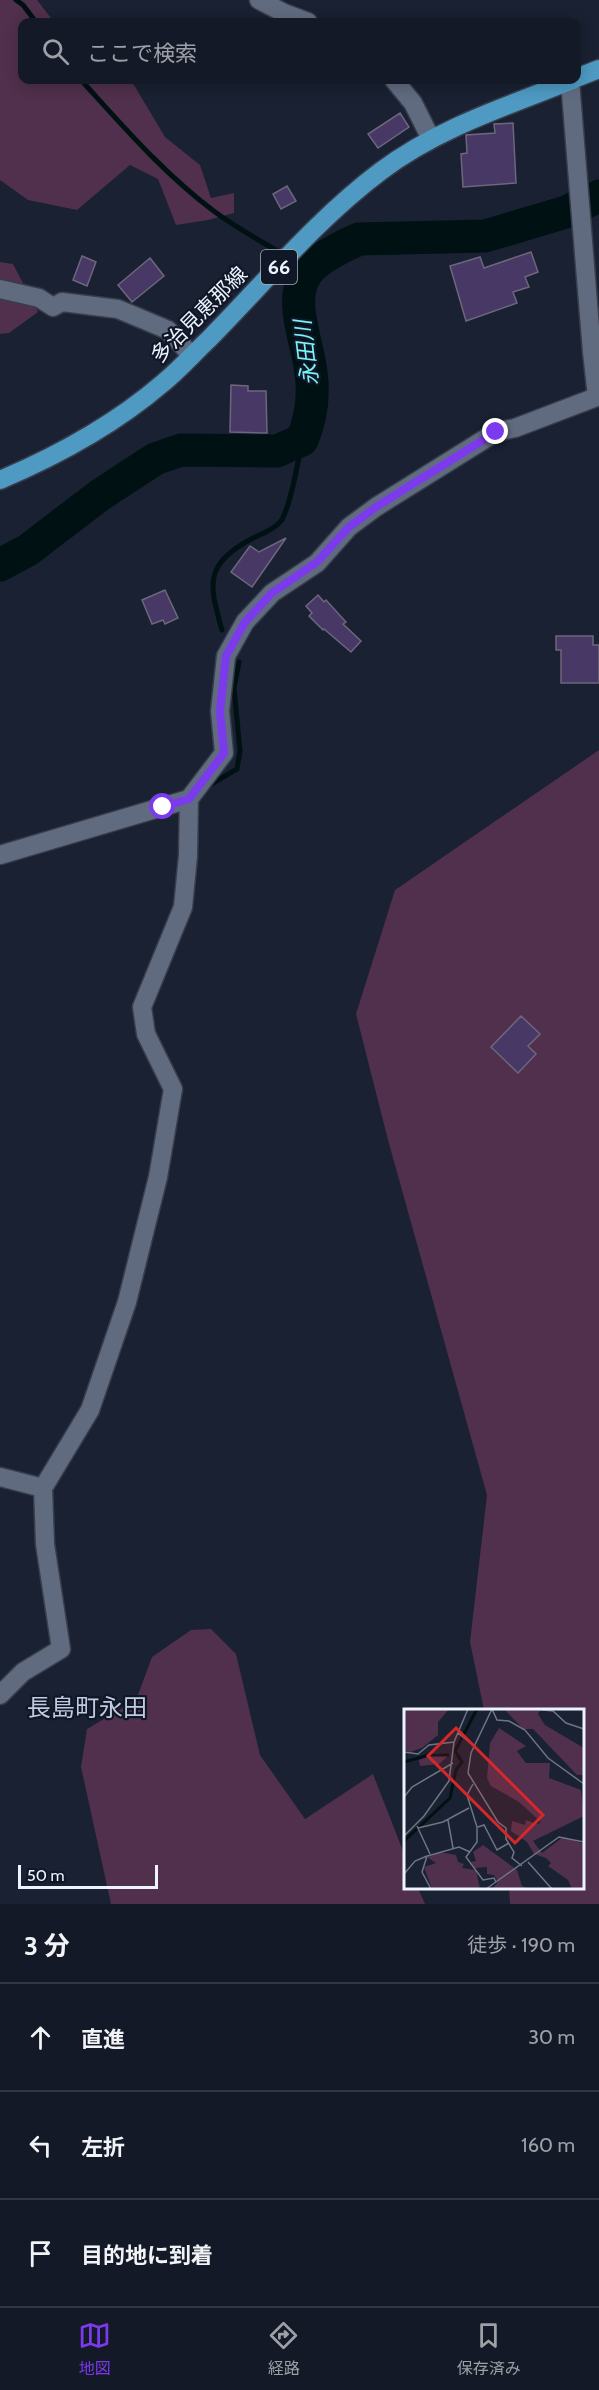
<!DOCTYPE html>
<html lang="ja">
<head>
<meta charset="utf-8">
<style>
  body { margin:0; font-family:Cabin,"Noto Sans JP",sans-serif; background:#202632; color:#f1f3f6 }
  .scale { position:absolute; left:18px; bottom:15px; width:140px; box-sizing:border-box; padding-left:6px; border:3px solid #edf3ff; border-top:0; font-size:16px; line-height:21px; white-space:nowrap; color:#edf3ff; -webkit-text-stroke:4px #101727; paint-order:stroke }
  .stop { position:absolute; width:18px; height:18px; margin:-14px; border:4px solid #7c3aed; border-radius:50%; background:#fff }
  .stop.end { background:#7c3aed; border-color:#fff; box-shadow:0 2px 6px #0008 }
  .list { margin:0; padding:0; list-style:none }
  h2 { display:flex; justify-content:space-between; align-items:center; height:78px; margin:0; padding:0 24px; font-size:26px }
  h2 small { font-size:20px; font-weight:400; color:#9da0a7 }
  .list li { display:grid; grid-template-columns:39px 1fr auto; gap:18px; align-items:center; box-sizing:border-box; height:108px; padding:0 24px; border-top:2px solid #323843 }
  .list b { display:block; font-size:22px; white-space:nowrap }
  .list em { font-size:20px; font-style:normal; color:#9da0a7 }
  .icon { flex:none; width:33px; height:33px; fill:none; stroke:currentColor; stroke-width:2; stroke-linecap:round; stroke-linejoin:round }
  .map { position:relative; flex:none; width:599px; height:1904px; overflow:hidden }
  .search { position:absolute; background:#131926; box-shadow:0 3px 15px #0003; left:18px; right:18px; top:18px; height:66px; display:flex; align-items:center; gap:15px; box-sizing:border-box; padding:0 21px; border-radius:12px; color:#9da0a7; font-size:22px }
  .sheet { height:402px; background:#131926 }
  nav { display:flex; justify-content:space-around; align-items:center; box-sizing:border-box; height:84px; border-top:2px solid #323843; background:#131926; font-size:16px; color:#9da0a7 }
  nav a { display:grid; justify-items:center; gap:3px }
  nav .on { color:#7c3aed }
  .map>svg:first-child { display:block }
  .green { fill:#50304c }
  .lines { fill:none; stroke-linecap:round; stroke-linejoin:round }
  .stream { stroke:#001113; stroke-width:5 }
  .river { stroke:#001113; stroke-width:33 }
  .building { fill:#473866; stroke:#6d677c; stroke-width:1.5 }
  .minor-casing { stroke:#383d4c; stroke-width:21 }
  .major-casing { stroke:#383d4c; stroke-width:21 }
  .minor { stroke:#616b7f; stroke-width:18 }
  .major { stroke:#4e9ac3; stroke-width:18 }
  .route { stroke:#7c3aed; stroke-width:8 }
  .labels { text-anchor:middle; stroke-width:4.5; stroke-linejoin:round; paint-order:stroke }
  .shield { fill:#101727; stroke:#abb1be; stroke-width:1.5 }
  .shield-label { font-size:20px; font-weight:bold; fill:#edf3ff }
  .street-label { font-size:21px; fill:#edf3ff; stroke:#101727 }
  .water-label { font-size:22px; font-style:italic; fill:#7bf3f9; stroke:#101727 }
  .quarter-label { font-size:24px; fill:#c0cae1; stroke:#101727 }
  .inset-river { fill:none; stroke:#001113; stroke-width:3 }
  .inset-road { fill:none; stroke:#6e7584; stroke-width:1.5 }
  .view { fill:#d62828; fill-opacity:0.15; stroke:#d62828; stroke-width:3 }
  .inset-edge { fill:none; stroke:#edf3ff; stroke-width:3 }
</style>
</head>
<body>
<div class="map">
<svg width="599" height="1904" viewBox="0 0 599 1904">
  <rect width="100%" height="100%" fill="#192132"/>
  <path class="green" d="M 0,0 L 37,0 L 54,22 L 22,22 L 22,80 L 131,80 L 165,137 L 200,165 L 211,198 L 234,193 L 234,213 L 208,220 L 176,225 L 158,179 L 130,165 L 77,210 L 28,200 L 0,180 Z
    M 0,262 L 13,264 L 38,312 L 9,333 L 0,334 Z
    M 599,750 L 599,1904 L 510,1904 L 509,1888 L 582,1888 L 582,1710 L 484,1710 L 470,1642 L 487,1495 L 388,1140 L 356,1014 L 395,890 Z
    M 211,1629 L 236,1654 L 260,1755 L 305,1819 L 373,1774 L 405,1856 L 406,1888 L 418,1888 L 425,1904 L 111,1904 L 81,1767 L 87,1729 L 136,1700 L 152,1657 L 191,1630 Z"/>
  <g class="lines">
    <path class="stream" d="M 16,0 L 23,5 L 36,22
      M 81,80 C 123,126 164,174 215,212 C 245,234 279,251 310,270
      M 222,630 C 208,582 205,564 253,538 C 262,534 275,529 281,521 C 290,507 299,458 302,440
      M 208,786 L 237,769 L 240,751 L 234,688 L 239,662"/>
    <path class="river" d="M 0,565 L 28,550 L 100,495 L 155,459 L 181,450 L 277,451 L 302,440 C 311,419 314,395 311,373 C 308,342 288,302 306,274 C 314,260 345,245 359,239 L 485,236 L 566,212 L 599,196"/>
  </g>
  <path class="building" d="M 400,113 L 409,127 L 378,148 L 368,134 Z
    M 513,123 L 516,183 L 463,187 L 461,154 L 467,153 L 466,135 L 495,133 L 494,124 Z
    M 287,186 L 296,201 L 281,209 L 273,194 Z
    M 531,252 L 538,272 L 525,277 L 529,287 L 513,292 L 517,303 L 466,321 L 450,266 L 480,257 L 484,268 Z
    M 82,256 L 96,262 L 87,286 L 73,280 Z
    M 150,258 L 164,276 L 132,302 L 118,285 Z
    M 231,385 L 248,386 L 248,391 L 266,391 L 267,433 L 230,432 Z
    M 286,538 L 252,587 L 231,572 L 250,546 L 259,552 Z
    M 165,590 L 178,618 L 165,624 L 163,620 L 152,624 L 142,600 Z
    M 318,595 L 324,602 L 326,600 L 346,622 L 343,624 L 361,641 L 351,652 L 324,629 L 323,630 L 309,616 L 312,613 L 306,606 Z
    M 556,636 L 593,636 L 593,645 L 599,645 L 599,683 L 561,683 L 561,650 L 556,650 Z
    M 521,1016 L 540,1034 L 528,1046 L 536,1054 L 518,1073 L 491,1047 Z"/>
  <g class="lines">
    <g class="minor-casing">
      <path id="minor" d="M 259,0 L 284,13 L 308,22
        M 394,80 L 413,103 L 431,139
        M 570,81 L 592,352 L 597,397
        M 0,289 L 39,298 L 53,307 L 62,302 L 118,309 L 168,330 L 192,356
        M 0,855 L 189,799 L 224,753 L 220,711 L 226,656 L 245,622 L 272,593 L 317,563 L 349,527 L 376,507 L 496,432 L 515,428 L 599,396
        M 0,1477 L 43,1488
        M 0,1695 L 23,1672 L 61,1649 L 45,1544 L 43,1488 L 90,1410 L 127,1302 L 158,1177 L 173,1089 L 146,1034 L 142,1007 L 183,907 L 188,856 L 189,799"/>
    </g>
    <g class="major-casing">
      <path id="major" d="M 576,78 L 599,69
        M 0,480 C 59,455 114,425 163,383 C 179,370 194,353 209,339 C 265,282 317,219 381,171 C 438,128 507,106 573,80"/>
    </g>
    <use href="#minor" class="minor"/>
    <use href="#major" class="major"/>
  </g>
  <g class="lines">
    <path class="route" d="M 163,807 L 189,799 L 224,753 L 220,711 L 226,656 L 245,622 L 272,593 L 317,562 L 349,527 L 376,507 L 496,432"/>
  </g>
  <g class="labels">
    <rect class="shield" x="261" y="250" width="36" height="34" rx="4.5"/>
    <g class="shield-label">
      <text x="279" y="274">66</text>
    </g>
    <g class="street-label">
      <text transform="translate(199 315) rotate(-45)" y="7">多治見恵那線</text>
    </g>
    <g class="water-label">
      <text transform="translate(306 353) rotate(-97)" y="8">永田川</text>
    </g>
    <g class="quarter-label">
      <text x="87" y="1716">長島町永田</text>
    </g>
  </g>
  <g transform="translate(404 1709)">
    <rect width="180" height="180" fill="#192132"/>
    <path d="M 0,0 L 45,0 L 34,13 L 34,26 L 18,39 L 6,43 L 0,41 ZM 100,0 L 137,0 L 134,5 L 141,16 L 180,39 L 180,66 L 173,66 L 129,20 L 119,20 ZM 95,19 L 122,37 L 113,42 L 122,54 L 146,54 L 145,69 L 177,81 L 180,107 L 129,132 L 138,144 L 159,128 L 180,135 L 180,180 L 168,180 L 164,171 L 144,157 L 147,154 L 142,149 L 130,145 L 123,133 L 107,122 L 108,112 L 121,116 L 122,111 L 133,115 L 137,113 L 115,93 L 87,77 L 83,69 L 86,34 ZM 26,45 L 33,44 L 45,46 L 35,55 L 16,57 L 15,51 ZM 79,136 L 113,161 L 118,177 L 125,180 L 88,180 L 94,173 L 90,166 L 83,165 L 83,158 L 71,159 L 67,153 L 72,152 L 69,143 ZM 35,143 L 52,146 L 54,153 L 60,155 L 58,159 L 72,161 L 76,180 L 28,180 L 20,158 L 32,154 L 23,148 Z" fill="#50304c"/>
    <path class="inset-river" d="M 0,53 L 25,46 L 45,46M 0,132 L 46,89 L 52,61 L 58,53 L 51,42 L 73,0"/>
    <path class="inset-road" d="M 88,0 L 67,44 L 64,64 L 94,113 L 102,119 L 102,130 L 110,143 L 108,149 L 118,157M 88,0 L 93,11 L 105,12 L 121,21 L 144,49 L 180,75M 131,0 L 149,2 L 162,14 L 180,20M 54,24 L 70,37M 0,43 L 14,45 L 25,36 L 50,33M 69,75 L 63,86 L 73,118 L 73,133 L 62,148 L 79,171 L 90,169 L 92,173M 0,88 L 8,78 L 49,54M 44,111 L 49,139M 13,117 L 26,145M 74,118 L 80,116 L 93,141 L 105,134M 14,119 L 39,113 L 65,99M 0,127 L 20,107 L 45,72 L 50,33 L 64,0M 124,153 L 148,180M 0,165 L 11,152 L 23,147M 27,180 L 18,163 L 23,147 L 55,138 L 66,143M 82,180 L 155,128 L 180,133"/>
    <path class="view" d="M 52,19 L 139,106 L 111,134 L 24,47 Z"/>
    <rect width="180" height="180" class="inset-edge"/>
  </g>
</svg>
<div class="scale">50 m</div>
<div class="stop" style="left:163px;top:807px"></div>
<div class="stop end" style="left:496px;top:432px"></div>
<div class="search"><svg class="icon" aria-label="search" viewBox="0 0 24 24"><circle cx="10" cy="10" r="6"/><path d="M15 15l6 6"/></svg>ここで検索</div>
</div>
<section class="sheet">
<h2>3 分<small>徒歩 · 190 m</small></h2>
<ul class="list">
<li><svg class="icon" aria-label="ahead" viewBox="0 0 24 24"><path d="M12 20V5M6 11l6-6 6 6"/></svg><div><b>直進</b></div><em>30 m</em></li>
<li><svg class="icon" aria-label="left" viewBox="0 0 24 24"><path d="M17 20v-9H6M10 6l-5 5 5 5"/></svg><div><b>左折</b></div><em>160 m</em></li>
<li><svg class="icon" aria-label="arrive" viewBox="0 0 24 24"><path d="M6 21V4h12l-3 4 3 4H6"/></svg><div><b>目的地に到着</b></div></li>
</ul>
</section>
<nav>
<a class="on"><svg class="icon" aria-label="map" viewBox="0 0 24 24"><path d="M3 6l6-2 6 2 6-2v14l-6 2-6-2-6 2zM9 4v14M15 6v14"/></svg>地図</a>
<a><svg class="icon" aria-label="directions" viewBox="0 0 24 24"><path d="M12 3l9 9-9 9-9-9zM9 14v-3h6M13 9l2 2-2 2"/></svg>経路</a>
<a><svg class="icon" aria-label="saved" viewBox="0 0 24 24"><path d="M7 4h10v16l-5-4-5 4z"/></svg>保存済み</a>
</nav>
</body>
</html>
